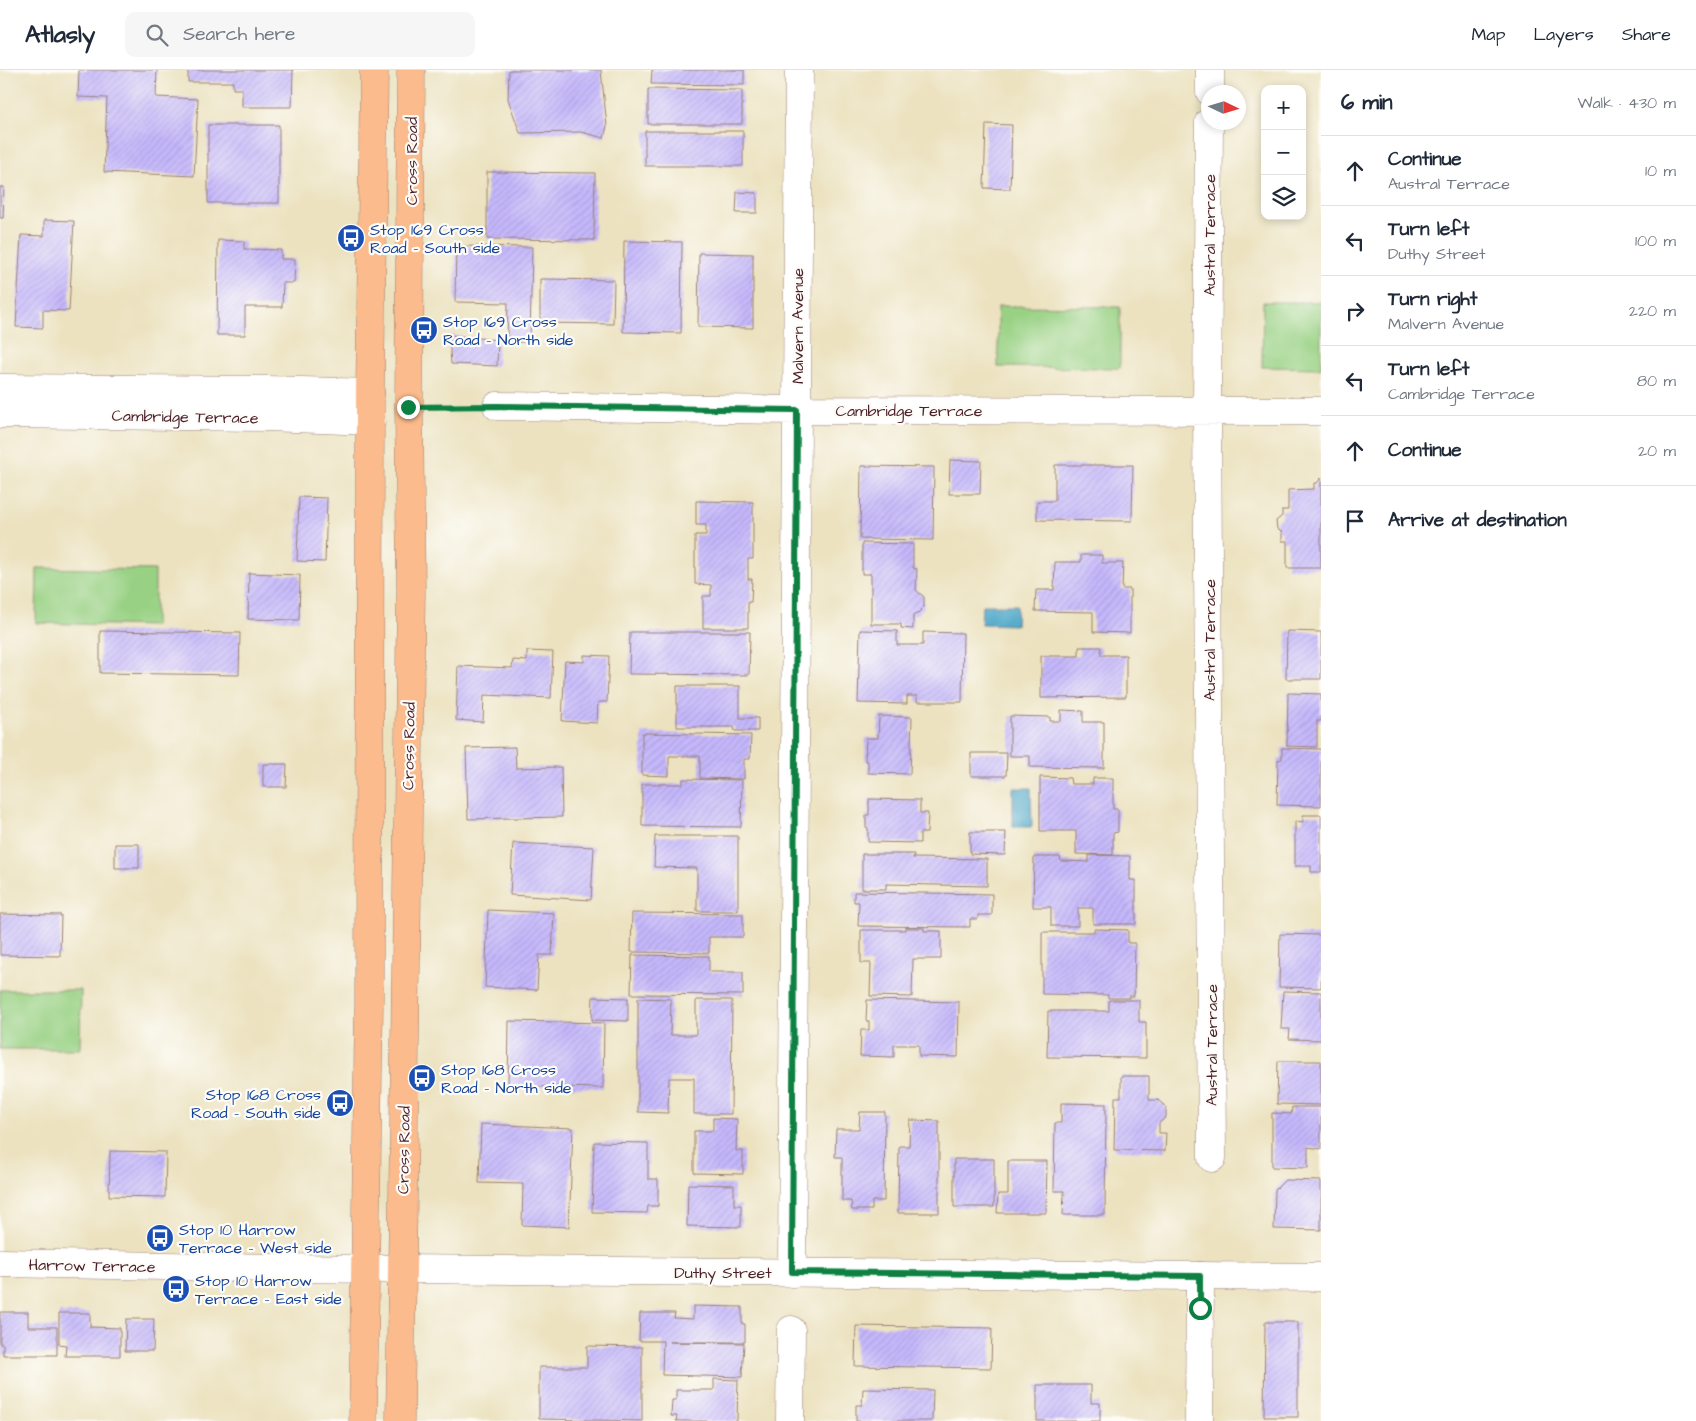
<!DOCTYPE html>
<html lang="en">
<head>
<meta charset="utf-8">
<style>
  body { margin:0; font-family:"Architects Daughter",sans-serif; background:#f6f6f7; color:#1f2937 }
  .controls { position:absolute; right:15px; top:15px; display:grid; overflow:hidden; border-radius:10px; box-shadow:0 2px 8px #0003 }
  .controls button { width:45px; height:45px; display:grid; place-items:center; padding:0; border:0; border-bottom:1px solid #e0e1e3; background:#fff; color:#1f2937; font:25px sans-serif }
  .compass { position:absolute; left:1201px; top:15px; width:45px; height:45px; border-radius:50%; background:#fff; box-shadow:0 2px 8px #0003; rotate:94deg }
  .stop { position:absolute; width:15px; height:15px; margin:-11px; border:4px solid #0b8043; border-radius:50%; background:#fff }
  .stop.end { background:#0b8043; border-color:#fff; box-shadow:0 1px 5px #0008 }
  .list { margin:0; padding:0; list-style:none }
  h2 { display:flex; justify-content:space-between; align-items:center; height:65px; margin:0; padding:0 20px; font-size:21px }
  h2 small { font-size:16px; font-weight:400; color:#747a83 }
  .list li { display:grid; grid-template-columns:32px 1fr auto; gap:15px; align-items:center; box-sizing:border-box; height:70px; padding:0 20px; border-top:1px solid #e0e1e3 }
  .list b { display:block; font-size:19px; white-space:nowrap }
  .list p { margin:0; font-size:16px; white-space:nowrap; color:#747a83 }
  .list em { font-size:16px; font-style:normal; color:#747a83 }
  .icon { flex:none; width:28px; height:28px; fill:none; stroke:currentColor; stroke-width:2; stroke-linecap:round; stroke-linejoin:round }
  .map { position:relative; flex:none; width:1321px; height:1351px; overflow:hidden }
  header { display:flex; align-items:center; gap:30px; box-sizing:border-box; height:70px; padding:0 25px; background:#fff; border-bottom:1px solid #e0e1e3 }
  header strong { font-size:24px }
  nav { display:flex; gap:28px; margin-inline-start:auto; font-size:18px }
  .search { width:350px; height:45px; background:#f6f6f7; display:flex; align-items:center; gap:12px; box-sizing:border-box; padding:0 18px; border-radius:10px; color:#747a83; font-size:19px }
  main { display:flex }
  aside { flex:1; background:#fff }
  .map>svg:first-child { display:block }
  .grass { fill:#99d184; stroke:#727858 }
  .water { fill:#48a5c6; stroke:#496278 }
  .building { fill:url(#building-hatch) }
  .lines { fill:none; stroke-linecap:round; stroke-linejoin:round }
  .minor-casing { stroke:#9b8076; stroke-width:29 }
  .tertiary-casing { stroke:#9b8076; stroke-width:29 }
  .trunk-casing { stroke:#9b8076; stroke-width:29 }
  .path { stroke:#9b8076; stroke-width:3; stroke-dasharray:4 4; stroke-linecap:butt }
  .minor { stroke:#fff; stroke-width:28 }
  .tertiary { stroke:#fff; stroke-width:28 }
  .trunk { stroke:#fbbb8c; stroke-width:28 }
  .route { stroke:#0b8043; stroke-width:6 }
  .labels { text-anchor:middle; stroke-width:4.5; stroke-linejoin:round; paint-order:stroke }
  .street-label { font-size:16px; fill:#4a1f2b; stroke:#fdfcf7 }
  .transit-label { font-size:16px; fill:#164399; stroke:#fdfcf7; text-anchor:start }
</style>
</head>
<body>
<header>
<strong>Atlasly</strong>
<div class="search"><svg class="icon" aria-label="search" viewBox="0 0 24 24"><circle cx="10" cy="10" r="6"/><path d="M15 15l6 6"/></svg>Search here</div>
<nav><a>Map</a><a>Layers</a><a>Share</a></nav>
</header>
<main>
<div class="map">
<svg width="1321" height="1351" viewBox="0 0 1321 1351">
  <defs>
    <pattern id="building-hatch" width="6" height="6" patternUnits="userSpaceOnUse" patternTransform="scale(1.25)"><rect width="6" height="6" fill="#c5b8fc"/><path d="M-1 1l2-2M0 6l6-6M5 7l2-2" fill="none" stroke="#ab9ed8"/></pattern>
  </defs>
  <rect width="100%" height="100%" fill="#fdfcf7"/>
  <filter id="ink" filterUnits="userSpaceOnUse"><feTurbulence type="fractalNoise" baseFrequency=".02" numOctaves="2"/><feDisplacementMap in="SourceGraphic" scale="10" xChannelSelector="R" yChannelSelector="G"/><feConvolveMatrix kernelMatrix="1 2 1 2 8 2 1 2 1" color-interpolation-filters="sRGB"/></filter>
  <filter id="wash" filterUnits="userSpaceOnUse"><feTurbulence type="fractalNoise" baseFrequency=".0096" numOctaves="4" result="noise"/><feDisplacementMap in="SourceGraphic" scale="20" xChannelSelector="R" yChannelSelector="G"/><feGaussianBlur stdDeviation="1.12" result="paint"/><feColorMatrix in="noise" values="0 0 0 0 0 0 0 0 0 0 0 0 0 0 0 0 0 1.4 0 .05"/><feComposite in="paint" operator="in"/></filter>
  <g filter="url(#wash)">
    <rect width="100%" height="100%" fill="#ece2c0"/>
    <path class="grass" d="M 1263,232 L 1321,232 L 1321,298 L 1262,297 Z
      M 998,236 L 1120,237 L 1120,298 L 998,297 Z
      M 37,498 L 155,500 L 155,556 L 36,553 Z
      M 0,920 L 81,920 L 80,979 L 0,979 Z"/>
    <path class="water" d="M 982,535 L 1017,535 L 1016,555 L 981,554 Z
      M 1013,718 L 1031,718 L 1032,757 L 1013,757 Z"/>
    <g id="blocks">
      <path class="building" d="M 79,0 L 157,0 L 156,27 L 198,29 L 194,106 L 104,102 L 107,28 L 78,27 Z
        M 188,0 L 293,0 L 292,37 L 242,37 L 242,19 L 233,19 L 233,12 L 188,12 Z
        M 509,0 L 601,0 L 607,56 L 604,68 L 581,62 L 520,63 L 508,29 Z
        M 652,0 L 744,0 L 744,15 L 651,14 Z
        M 648,19 L 742,20 L 742,54 L 648,54 Z
        M 986,54 L 1012,55 L 1010,119 L 984,118 Z
        M 208,55 L 279,55 L 279,133 L 208,133 Z
        M 645,61 L 743,61 L 743,96 L 645,96 Z
        M 487,102 L 595,103 L 594,170 L 487,169 Z
        M 0,117 L 4,117 L 3,148 L 0,148 Z
        M 737,122 L 757,123 L 757,143 L 736,143 Z
        M 44,150 L 74,151 L 69,241 L 43,240 L 43,258 L 16,257 L 21,165 L 44,166 Z
        M 218,170 L 244,171 L 244,179 L 281,180 L 281,189 L 295,189 L 294,213 L 283,213 L 282,237 L 245,237 L 245,265 L 217,265 Z
        M 624,171 L 682,172 L 681,263 L 623,262 Z
        M 456,176 L 532,177 L 530,272 L 507,272 L 508,233 L 455,232 Z
        M 699,183 L 753,184 L 753,258 L 698,257 Z
        M 540,209 L 614,210 L 613,254 L 540,253 Z
        M 449,265 L 498,270 L 497,296 L 451,294 Z
        M 950,390 L 981,391 L 980,424 L 949,424 Z
        M 1055,395 L 1133,395 L 1132,451 L 1037,450 L 1037,431 L 1055,431 Z
        M 861,396 L 934,397 L 933,470 L 860,469 Z
        M 1321,408 L 1321,498 L 1287,498 L 1287,471 L 1282,471 L 1282,462 L 1277,459 L 1276,451 L 1282,446 L 1282,440 L 1288,440 L 1288,420 L 1314,419 L 1314,413 L 1317,413 Z
        M 299,427 L 327,428 L 325,492 L 297,491 Z
        M 696,431 L 753,432 L 753,489 L 748,489 L 748,509 L 752,509 L 751,532 L 748,532 L 748,558 L 703,558 L 703,526 L 711,526 L 711,515 L 695,514 L 695,465 L 706,465 L 706,455 L 696,455 Z
        M 862,473 L 913,474 L 913,498 L 917,499 L 916,520 L 924,527 L 924,537 L 917,544 L 913,545 L 913,559 L 901,558 L 901,554 L 871,554 L 871,504 L 862,504 Z
        M 1081,485 L 1102,485 L 1102,493 L 1123,493 L 1122,519 L 1130,519 L 1130,563 L 1093,562 L 1093,542 L 1035,541 L 1036,520 L 1054,520 L 1055,492 L 1081,492 Z
        M 249,503 L 300,505 L 299,550 L 248,549 Z
        M 860,560 L 897,561 L 897,575 L 923,575 L 923,562 L 963,563 L 962,632 L 917,632 L 917,626 L 907,626 L 907,634 L 858,633 Z
        M 100,561 L 240,563 L 239,605 L 100,603 Z
        M 1287,561 L 1321,562 L 1321,609 L 1286,609 Z
        M 630,562 L 750,562 L 749,605 L 629,604 Z
        M 1079,577 L 1101,577 L 1101,585 L 1126,585 L 1126,627 L 1041,628 L 1041,586 L 1079,586 Z
        M 527,581 L 553,582 L 551,628 L 484,625 L 483,652 L 456,650 L 458,596 L 512,598 L 513,590 L 527,591 Z
        M 584,585 L 609,586 L 607,632 L 598,632 L 597,653 L 562,651 L 565,591 L 584,592 Z
        M 677,616 L 740,616 L 740,648 L 758,648 L 758,661 L 735,661 L 734,657 L 677,657 Z
        M 1288,623 L 1321,624 L 1321,651 L 1317,651 L 1317,677 L 1287,676 Z
        M 1061,640 L 1083,641 L 1083,652 L 1104,652 L 1104,698 L 1030,697 L 1030,686 L 1010,686 L 1010,646 L 1050,647 L 1050,651 L 1061,651 Z
        M 879,646 L 912,647 L 910,704 L 868,703 L 868,691 L 865,691 L 866,668 L 878,668 Z
        M 642,663 L 751,665 L 750,689 L 744,689 L 744,709 L 700,708 L 700,686 L 669,686 L 669,706 L 642,705 Z
        M 515,677 L 516,698 L 561,697 L 562,747 L 468,749 L 466,678 Z
        M 1282,678 L 1321,679 L 1321,736 L 1277,735 L 1278,690 L 1282,689 Z
        M 971,683 L 1007,683 L 1006,706 L 971,706 Z
        M 263,694 L 287,694 L 286,717 L 263,717 Z
        M 1040,707 L 1070,708 L 1071,714 L 1093,714 L 1093,708 L 1113,708 L 1113,739 L 1118,739 L 1118,762 L 1113,763 L 1113,785 L 1076,784 L 1076,761 L 1040,761 Z
        M 683,709 L 742,710 L 741,757 L 642,756 L 642,714 L 683,714 Z
        M 869,729 L 920,730 L 920,743 L 928,743 L 927,763 L 920,763 L 920,773 L 868,772 L 868,758 L 866,757 L 866,745 L 869,745 Z
        M 1303,745 L 1321,745 L 1321,802 L 1311,802 L 1311,796 L 1295,796 L 1295,751 L 1303,752 Z
        M 970,762 L 1006,762 L 1005,785 L 970,784 Z
        M 655,766 L 738,766 L 738,841 L 697,841 L 697,798 L 654,797 Z
        M 513,773 L 594,777 L 591,830 L 510,825 Z
        M 115,774 L 139,774 L 139,798 L 115,798 Z
        M 862,784 L 914,784 L 913,788 L 987,789 L 987,816 L 886,814 L 886,819 L 862,819 Z
        M 1089,785 L 1130,786 L 1130,810 L 1136,810 L 1136,854 L 1093,854 L 1093,838 L 1078,838 L 1078,856 L 1051,856 L 1051,837 L 1033,837 L 1034,787 L 1060,787 L 1061,791 L 1089,792 Z
        M 854,822 L 992,824 L 992,845 L 978,845 L 978,849 L 970,849 L 970,857 L 858,856 L 859,832 L 854,832 Z
        M 488,840 L 554,843 L 552,885 L 539,885 L 537,920 L 485,917 Z
        M 632,843 L 743,844 L 743,867 L 709,867 L 709,883 L 631,882 Z
        M 0,844 L 61,845 L 60,886 L 0,885 Z
        M 905,858 L 924,858 L 924,861 L 941,861 L 941,889 L 913,889 L 912,927 L 870,926 L 871,893 L 861,893 L 861,860 L 905,860 Z
        M 1094,859 L 1128,860 L 1128,873 L 1135,873 L 1134,926 L 1129,926 L 1129,928 L 1108,928 L 1108,925 L 1042,924 L 1042,862 L 1094,862 Z
        M 1280,864 L 1321,865 L 1321,918 L 1279,917 Z
        M 632,885 L 709,886 L 709,902 L 743,902 L 743,925 L 631,924 Z
        M 1283,921 L 1321,922 L 1321,970 L 1289,969 L 1290,959 L 1281,959 Z
        M 593,927 L 628,928 L 628,951 L 592,950 Z
        M 638,928 L 671,929 L 670,965 L 696,965 L 696,930 L 732,930 L 731,1044 L 694,1044 L 694,1008 L 669,1008 L 668,1043 L 638,1042 Z
        M 867,930 L 959,932 L 958,987 L 919,986 L 919,975 L 894,975 L 894,987 L 860,986 L 861,960 L 869,960 L 869,951 L 866,951 Z
        M 1109,930 L 1139,930 L 1139,952 L 1146,952 L 1146,988 L 1047,987 L 1048,941 L 1109,941 Z
        M 509,951 L 604,953 L 603,1018 L 508,1016 Z
        M 1278,991 L 1321,991 L 1321,1035 L 1277,1034 Z
        M 1121,1006 L 1149,1006 L 1149,1030 L 1158,1030 L 1166,1037 L 1166,1047 L 1159,1053 L 1159,1063 L 1166,1063 L 1165,1081 L 1114,1080 L 1115,1027 L 1121,1027 Z
        M 1061,1033 L 1106,1034 L 1105,1145 L 1063,1145 L 1064,1121 L 1054,1121 L 1055,1053 L 1061,1053 Z
        M 1292,1037 L 1321,1037 L 1321,1079 L 1308,1077 L 1308,1098 L 1272,1097 L 1272,1043 L 1291,1044 Z
        M 860,1042 L 885,1042 L 884,1131 L 872,1131 L 872,1140 L 852,1140 L 851,1131 L 842,1131 L 842,1087 L 835,1087 L 836,1059 L 859,1059 Z
        M 713,1048 L 737,1049 L 736,1081 L 743,1081 L 743,1104 L 694,1103 L 694,1061 L 713,1061 Z
        M 910,1050 L 939,1051 L 939,1143 L 898,1143 L 899,1076 L 909,1076 Z
        M 481,1054 L 573,1058 L 569,1157 L 522,1155 L 523,1114 L 479,1113 Z
        M 594,1072 L 648,1073 L 648,1109 L 658,1109 L 658,1136 L 648,1136 L 647,1143 L 592,1142 Z
        M 110,1081 L 166,1082 L 165,1127 L 109,1126 Z
        M 954,1089 L 994,1089 L 994,1137 L 954,1137 Z
        M 1008,1091 L 1047,1091 L 1046,1143 L 997,1143 L 998,1124 L 1008,1124 Z
        M 1285,1110 L 1321,1111 L 1321,1160 L 1274,1159 L 1275,1120 Z
        M 688,1114 L 734,1115 L 734,1135 L 741,1135 L 741,1157 L 687,1156 Z
        M 693,1236 L 742,1237 L 742,1254 L 745,1254 L 745,1272 L 670,1272 L 744,1273 L 742,1307 L 662,1305 L 663,1271 L 639,1271 L 640,1243 L 675,1243 L 674,1248 L 693,1249 Z
        M 0,1242 L 28,1242 L 28,1257 L 57,1257 L 57,1285 L 3,1285 L 3,1274 L 0,1274 Z
        M 59,1243 L 90,1243 L 90,1257 L 120,1258 L 120,1286 L 65,1286 L 66,1275 L 59,1274 Z
        M 126,1249 L 154,1249 L 153,1281 L 125,1281 Z
        M 1265,1252 L 1298,1252 L 1298,1347 L 1264,1347 Z
        M 856,1256 L 992,1258 L 991,1298 L 855,1296 Z
        M 587,1276 L 642,1277 L 642,1351 L 539,1349 L 539,1297 L 587,1297 Z
        M 714,1309 L 738,1310 L 737,1351 L 676,1351 L 677,1346 L 671,1346 L 672,1330 L 676,1330 L 676,1320 L 714,1320 Z
        M 1037,1315 L 1091,1315 L 1091,1333 L 1100,1333 L 1100,1351 L 1037,1351 Z
        M 863,1319 L 933,1320 L 932,1351 L 856,1351 L 856,1335 L 862,1335 Z"/>
    </g>
  </g>
  <g filter="url(#ink)">
    <use href="#blocks" fill-opacity="0" stroke="#9b8076" stroke-width="1"/>
    <g class="lines">
      <g class="minor-casing">
        <path id="minor" d="M 1210,22 L 1210,0
          M 1209,52 L 1207,341 L 1212,1088
          M 0,318 L 268,320 L 370,323
          M 497,336 L 797,340 L 1321,341
          M 0,344 L 267,347 L 371,351
          M 792,1203 L 799,0
          M 790,1351 L 791,1260
          M 1199,1351 L 1200,1206"/>
      </g>
      <g class="tertiary-casing">
        <path id="tertiary" d="M 0,1193 L 272,1198 L 1321,1207"/>
      </g>
      <g class="trunk-casing">
        <path id="trunk" d="M 363,1351 L 369,933 L 370,323 L 374,0
          M 400,1351 L 411,520 L 409,337 L 411,0"/>
      </g>
      <path class="path" d="M 435,337 L 471,336"/>
      <use href="#minor" class="minor"/>
      <use href="#tertiary" class="tertiary"/>
      <use href="#trunk" class="trunk"/>
    </g>
  </g>
  <g class="lines" filter="url(#ink)">
    <path class="route" d="M 408,337 L 497,336 L 797,340 L 792,1202 L 1200,1206 L 1200,1238"/>
  </g>
  <defs>
    <g id="bus-disc" transform="scale(1.4375)"><circle r="9.5" fill="#1a4fb4" stroke="#fdfcf7"/><path d="M-5-6H5V4H4V6H2V4H-2V6H-4V4H-5ZM-3.5-4V0h7V-4ZM-3.5 1.2v1.5H-2V1.2ZM2 1.2v1.5H3.5V1.2Z" fill="#fff"/></g>
  </defs>
  <g fill-rule="evenodd">
    <use href="#bus-disc" x="351" y="168"/>
    <use href="#bus-disc" x="424" y="260"/>
    <use href="#bus-disc" x="422" y="1008"/>
    <use href="#bus-disc" x="340" y="1033"/>
    <use href="#bus-disc" x="160" y="1168"/>
    <use href="#bus-disc" x="176" y="1219"/>
  </g>
  <g class="labels">
    <g class="street-label">
      <text transform="translate(411 91) rotate(-90)" y="6">Cross Road</text>
      <text transform="translate(1209 165) rotate(-90)" y="6">Austral Terrace</text>
      <text transform="translate(797 256) rotate(-90)" y="6">Malvern Avenue</text>
      <text x="909" y="346">Cambridge Terrace</text>
      <text transform="translate(185 346) rotate(1)" y="6">Cambridge Terrace</text>
      <text transform="translate(1209 570) rotate(-90)" y="6">Austral Terrace</text>
      <text transform="translate(408 676) rotate(-89)" y="6">Cross Road</text>
      <text transform="translate(1211 975) rotate(-90)" y="6">Austral Terrace</text>
      <text transform="translate(403 1080) rotate(-89)" y="6">Cross Road</text>
      <text transform="translate(92 1195) rotate(1)" y="6">Harrow Terrace</text>
      <text x="723" y="1208">Duthy Street</text>
    </g>
    <g class="transit-label">
      <text x="370" y="165">Stop 169 Cross<tspan x="370" dy="18">Road - South side</tspan></text>
      <text x="443" y="257">Stop 169 Cross<tspan x="443" dy="18">Road - North side</tspan></text>
      <text x="441" y="1005">Stop 168 Cross<tspan x="441" dy="18">Road - North side</tspan></text>
      <text x="321" y="1030" text-anchor="end">Stop 168 Cross<tspan x="321" dy="18">Road - South side</tspan></text>
      <text x="179" y="1165">Stop 10 Harrow<tspan x="179" dy="18">Terrace - West side</tspan></text>
      <text x="195" y="1216">Stop 10 Harrow<tspan x="195" dy="18">Terrace - East side</tspan></text>
    </g>
  </g>
</svg>
<div class="controls">
<button>+</button>
<button>−</button>
<button><svg class="icon" aria-label="layers" viewBox="0 0 24 24"><path d="M12 4l9 5-9 5-9-5zM3 14l9 5 9-5"/></svg></button>
</div>
<svg class="compass" viewBox="-18 -18 36 36"><path d="M0-13l5 13h-10z" fill="#e53935"/><path d="M0 13l5-13h-10z" fill="#747a83"/></svg>
<div class="stop" style="left:1200px;top:1238px"></div>
<div class="stop end" style="left:408px;top:337px"></div>
</div>
<aside>
<h2>6 min<small>Walk · 430 m</small></h2>
<ul class="list">
<li><svg class="icon" aria-label="ahead" viewBox="0 0 24 24"><path d="M12 20V5M6 11l6-6 6 6"/></svg><div><b>Continue</b><p>Austral Terrace</p></div><em>10 m</em></li>
<li><svg class="icon" aria-label="left" viewBox="0 0 24 24"><path d="M17 20v-9H6M10 6l-5 5 5 5"/></svg><div><b>Turn left</b><p>Duthy Street</p></div><em>100 m</em></li>
<li><svg class="icon" aria-label="right" viewBox="0 0 24 24"><path d="M7 20v-9h11M14 6l5 5-5 5"/></svg><div><b>Turn right</b><p>Malvern Avenue</p></div><em>220 m</em></li>
<li><svg class="icon" aria-label="left" viewBox="0 0 24 24"><path d="M17 20v-9H6M10 6l-5 5 5 5"/></svg><div><b>Turn left</b><p>Cambridge Terrace</p></div><em>80 m</em></li>
<li><svg class="icon" aria-label="ahead" viewBox="0 0 24 24"><path d="M12 20V5M6 11l6-6 6 6"/></svg><div><b>Continue</b></div><em>20 m</em></li>
<li><svg class="icon" aria-label="arrive" viewBox="0 0 24 24"><path d="M6 21V4h12l-3 4 3 4H6"/></svg><div><b>Arrive at destination</b></div></li>
</ul>
</aside>
</main>
</body>
</html>
